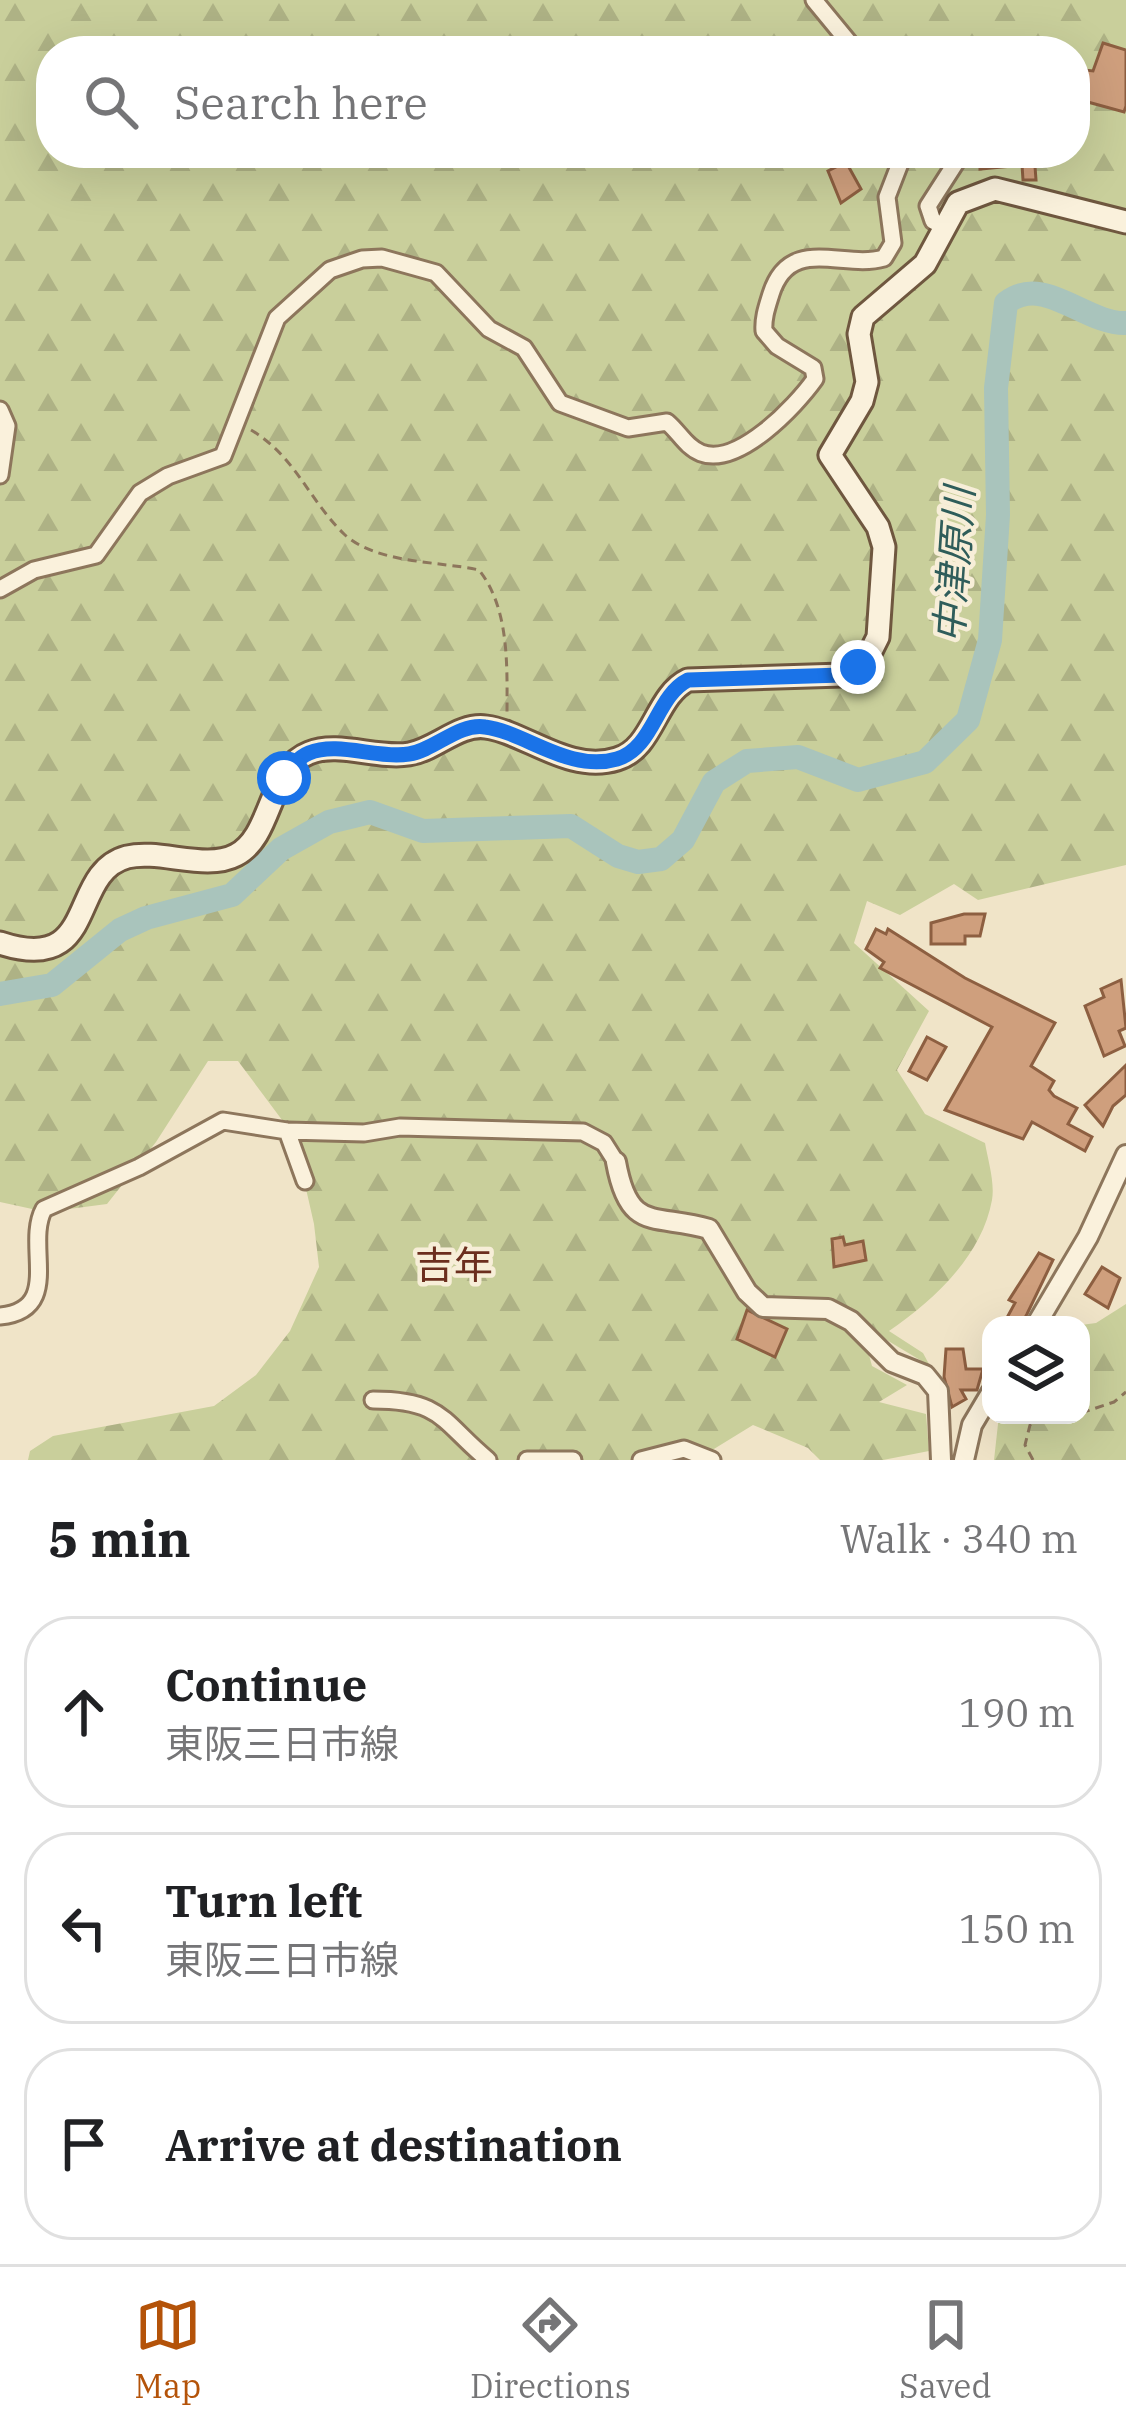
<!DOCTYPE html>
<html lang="en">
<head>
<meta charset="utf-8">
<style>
  body { margin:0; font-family:"IBM Plex Serif","Noto Sans JP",serif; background:#f2f2f2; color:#202124 }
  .controls { position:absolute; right:36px; bottom:36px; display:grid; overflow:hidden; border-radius:24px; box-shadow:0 12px 48px #0002 }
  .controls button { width:108px; height:108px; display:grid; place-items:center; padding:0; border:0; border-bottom:3px solid #e0e0e0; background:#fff; color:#202124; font:60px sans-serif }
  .stop { position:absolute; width:36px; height:36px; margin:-27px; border:9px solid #1a73e8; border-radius:50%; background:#fff }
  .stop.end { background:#1a73e8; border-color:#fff; box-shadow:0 3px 12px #0008 }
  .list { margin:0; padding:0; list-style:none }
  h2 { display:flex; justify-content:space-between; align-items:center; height:156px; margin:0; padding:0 48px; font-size:51px }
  h2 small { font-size:39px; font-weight:400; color:#757577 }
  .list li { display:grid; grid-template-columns:78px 1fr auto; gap:36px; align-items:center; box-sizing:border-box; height:192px; margin:0 24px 24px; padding:0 24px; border:3px solid #e0e0e0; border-radius:48px }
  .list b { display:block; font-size:45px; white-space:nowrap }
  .list p { margin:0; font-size:39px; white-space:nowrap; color:#757577 }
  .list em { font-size:39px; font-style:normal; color:#757577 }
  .icon { flex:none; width:66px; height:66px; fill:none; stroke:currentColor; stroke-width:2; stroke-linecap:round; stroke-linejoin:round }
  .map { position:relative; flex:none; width:1126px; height:1460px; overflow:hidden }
  .search { position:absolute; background:#fff; box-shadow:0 12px 48px #0002; left:36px; right:36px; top:36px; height:132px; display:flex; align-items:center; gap:30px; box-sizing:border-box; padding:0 42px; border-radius:48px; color:#757577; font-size:45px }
  .sheet { height:804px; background:#fff }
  nav { display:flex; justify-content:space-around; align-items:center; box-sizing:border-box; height:168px; border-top:3px solid #e0e0e0; background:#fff; font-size:33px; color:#757577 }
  nav a { display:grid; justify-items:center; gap:6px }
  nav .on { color:#b45309 }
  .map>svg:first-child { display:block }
  .forest { fill:url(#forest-firs); fill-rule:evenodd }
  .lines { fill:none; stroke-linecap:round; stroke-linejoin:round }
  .river { stroke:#a9c4bc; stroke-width:24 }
  .building { fill:#cf9f7d; stroke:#8d5f41; stroke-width:3 }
  .minor-casing { stroke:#8d765c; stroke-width:21 }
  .tertiary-casing { stroke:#8d765c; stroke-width:24 }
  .secondary-casing { stroke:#6f573f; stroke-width:27 }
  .path { stroke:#8d765c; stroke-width:3; stroke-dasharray:9 6; stroke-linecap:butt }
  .minor { stroke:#faf1dc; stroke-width:15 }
  .tertiary { stroke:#faf1dc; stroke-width:18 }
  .secondary { stroke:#faf1dc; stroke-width:21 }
  .route { stroke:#1a73e8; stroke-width:15 }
  .labels { text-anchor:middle; stroke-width:9; stroke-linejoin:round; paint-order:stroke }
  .water-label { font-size:39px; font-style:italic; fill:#2f5d5a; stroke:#f7eed8 }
  .neighbourhood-label { font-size:39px; fill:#6b2e1e; stroke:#f7eed8 }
</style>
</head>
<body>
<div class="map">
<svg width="1126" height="1460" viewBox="0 0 1126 1460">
  <defs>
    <pattern id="forest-firs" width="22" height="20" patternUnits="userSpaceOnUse" patternTransform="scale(3)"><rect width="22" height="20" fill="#c9cf9b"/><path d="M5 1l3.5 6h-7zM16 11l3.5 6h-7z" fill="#aeb285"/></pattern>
  </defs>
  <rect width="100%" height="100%" fill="#f0e4c8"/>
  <path class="forest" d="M 0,0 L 1126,0 L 1126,865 L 978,900 L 954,884 L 900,915 L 867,901 L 854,943 L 929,1011 L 897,1070 L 925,1114 L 985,1143 C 988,1160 995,1183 992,1200 C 982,1256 933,1301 889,1331 L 923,1353 L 930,1366 L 885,1339 L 865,1340 L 872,1366 L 907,1385 L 879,1402 L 926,1414 L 929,1451 L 883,1460 L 820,1460 L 808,1448 L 753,1425 L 696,1460 L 28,1460 L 30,1451 L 53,1436 L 214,1406 L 256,1375 L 290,1331 L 319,1267 L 314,1224 L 294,1136 L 238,1061 L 208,1061 L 156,1142 L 107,1204 L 46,1212 L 0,1202 ZM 51,51 L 1075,51 L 1075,153 L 51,153 Z
    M 1126,1304 L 1126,1460 L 994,1460 L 999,1415 L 1081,1415 L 1081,1325 L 1096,1323 Z"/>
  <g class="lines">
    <path class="river" d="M 0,994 L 52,985 L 120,930 L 146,918 L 232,895 L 281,849 L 329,822 L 370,812 L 423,831 L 571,826 L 618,856 L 638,862 L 661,859 L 683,840 L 714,782 L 747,761 L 798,757 L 858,780 L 925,762 L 968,720 L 990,640 L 998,515 L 996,388 L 1006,303 C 1044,273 1084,324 1126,323"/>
  </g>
  <path class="building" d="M 1103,43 L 1126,50 L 1126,106 L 1124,112 L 1084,101 L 1080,124 L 1075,124 L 1075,69 L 1093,71 Z
    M 980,153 L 1034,153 L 1036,180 L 1023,180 L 1022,165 L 980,169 Z
    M 846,162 L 861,189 L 841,203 L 828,171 Z
    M 964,914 L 985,914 L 980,936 L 965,936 L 965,944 L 931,944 L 931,923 Z
    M 876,929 L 886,934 L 888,929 L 965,978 L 1055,1023 L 1031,1066 L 1054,1081 L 1049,1090 L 1054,1096 L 1077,1108 L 1068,1124 L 1092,1137 L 1085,1151 L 1032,1122 L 1023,1139 L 945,1110 L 992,1027 L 880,968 L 884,962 L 866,949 Z
    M 1121,980 L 1126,1028 L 1119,1031 L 1125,1046 L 1104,1056 L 1085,1006 L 1104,997 L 1101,989 Z
    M 927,1037 L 946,1047 L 927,1080 L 909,1071 Z
    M 1126,1065 L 1126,1095 L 1113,1106 L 1103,1126 L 1085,1105 Z
    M 843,1237 L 845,1245 L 863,1241 L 866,1260 L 834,1267 L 832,1239 Z
    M 1039,1253 L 1053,1260 L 1027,1314 L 1021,1325 L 1003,1325 L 1015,1303 L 1009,1300 Z
    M 1102,1267 L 1120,1278 L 1108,1308 L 1085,1294 Z
    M 747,1310 L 787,1329 L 775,1357 L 737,1339 Z
    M 946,1349 L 963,1349 L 966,1369 L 983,1369 L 977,1390 L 961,1390 L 966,1399 L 952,1407 L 944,1377 Z"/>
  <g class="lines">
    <g class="minor-casing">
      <path id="minor" d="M 814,0 L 856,51
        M 945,227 L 933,221 L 928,206 L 962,153
        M 0,410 L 7,426 L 0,475
        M 0,589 L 34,570 L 96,555 L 140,493 L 168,476 L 223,456 L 277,318 L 330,270 L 362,259 L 382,258 L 436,273 L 489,329 L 524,348 L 560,403 L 628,428 L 667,422 C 679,432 686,447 701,453 C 738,467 795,407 815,379 L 813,368 L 777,346 L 764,331 C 763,318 767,307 771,294 C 790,234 843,270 884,258 L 893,243 L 887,197 L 904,153
        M 287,1131 L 305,1181
        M 0,1316 C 64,1310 24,1245 44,1209 L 139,1167 L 223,1121 L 287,1131 L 364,1133 L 400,1127 L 583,1132 L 604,1143 L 616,1162
        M 373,1400 C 443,1400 442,1422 488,1460
        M 527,1460 L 573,1460
        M 641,1460 L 684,1449 L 712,1460"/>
    </g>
    <g class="tertiary-casing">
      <path id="tertiary" d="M 616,1162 C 629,1234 655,1213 709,1229 L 747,1292 L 763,1307 L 828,1309 L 851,1321 L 892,1362 L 925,1375 L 938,1391 L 941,1460
        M 1036,1325 L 1088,1237 L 1126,1155
        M 964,1460 L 972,1425 L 991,1393"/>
    </g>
    <g class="secondary-casing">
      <path id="secondary" d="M 0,943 C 100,976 67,873 127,857 C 160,849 206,871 236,855 C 273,836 268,769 309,753 C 338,741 377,759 409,754 C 435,750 459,723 486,727 C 525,732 569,774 617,759 C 654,748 655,696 688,680 L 842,675 L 868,657 L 878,637 L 884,547 L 878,527 L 830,455 L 862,401 L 867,382 L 859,334 L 863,317 L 925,264 L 958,203 L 995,189 L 1126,222"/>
    </g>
    <path class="path" d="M 251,430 C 295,456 309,500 344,534 C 376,564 439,561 479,570 C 510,609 507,668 507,715
      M 1081,1413 L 1114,1402 L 1126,1392
      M 1033,1460 L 1025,1445 L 1030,1425 L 1045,1416 L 1073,1415"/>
    <use href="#minor" class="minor"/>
    <use href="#tertiary" class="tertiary"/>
    <use href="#secondary" class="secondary"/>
  </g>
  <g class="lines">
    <path class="route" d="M 284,778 C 291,768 297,758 309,753 C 338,741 377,759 409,754 C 435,750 458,723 485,727 C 525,732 569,773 617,759 C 654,748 656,696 688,680 L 842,675 L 858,667"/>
  </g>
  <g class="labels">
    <g class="water-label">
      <text transform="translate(954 565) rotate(-86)" y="14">中津原川</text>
    </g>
    <g class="neighbourhood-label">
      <text x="454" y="1279">吉年</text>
    </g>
  </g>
</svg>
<div class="controls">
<button><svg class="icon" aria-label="layers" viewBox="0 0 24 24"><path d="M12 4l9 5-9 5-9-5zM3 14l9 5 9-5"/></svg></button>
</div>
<div class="stop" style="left:284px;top:778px"></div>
<div class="stop end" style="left:858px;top:667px"></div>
<div class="search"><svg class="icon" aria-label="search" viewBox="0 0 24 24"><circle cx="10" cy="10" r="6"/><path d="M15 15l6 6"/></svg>Search here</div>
</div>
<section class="sheet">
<h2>5 min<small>Walk · 340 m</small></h2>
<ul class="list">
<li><svg class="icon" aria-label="ahead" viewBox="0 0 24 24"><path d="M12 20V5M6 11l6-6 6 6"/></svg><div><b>Continue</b><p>東阪三日市線</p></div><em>190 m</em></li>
<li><svg class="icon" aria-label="left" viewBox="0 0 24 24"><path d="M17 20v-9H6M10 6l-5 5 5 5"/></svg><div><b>Turn left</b><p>東阪三日市線</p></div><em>150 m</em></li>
<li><svg class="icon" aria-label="arrive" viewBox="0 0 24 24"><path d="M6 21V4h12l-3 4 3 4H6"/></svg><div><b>Arrive at destination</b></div></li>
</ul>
</section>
<nav>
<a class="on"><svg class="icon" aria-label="map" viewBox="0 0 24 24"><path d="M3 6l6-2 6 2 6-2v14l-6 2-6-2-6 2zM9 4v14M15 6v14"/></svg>Map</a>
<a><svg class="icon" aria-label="directions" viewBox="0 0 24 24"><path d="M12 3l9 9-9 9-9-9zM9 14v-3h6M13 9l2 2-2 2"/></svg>Directions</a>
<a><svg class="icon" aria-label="saved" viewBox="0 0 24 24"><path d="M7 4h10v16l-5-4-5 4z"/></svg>Saved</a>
</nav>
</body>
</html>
